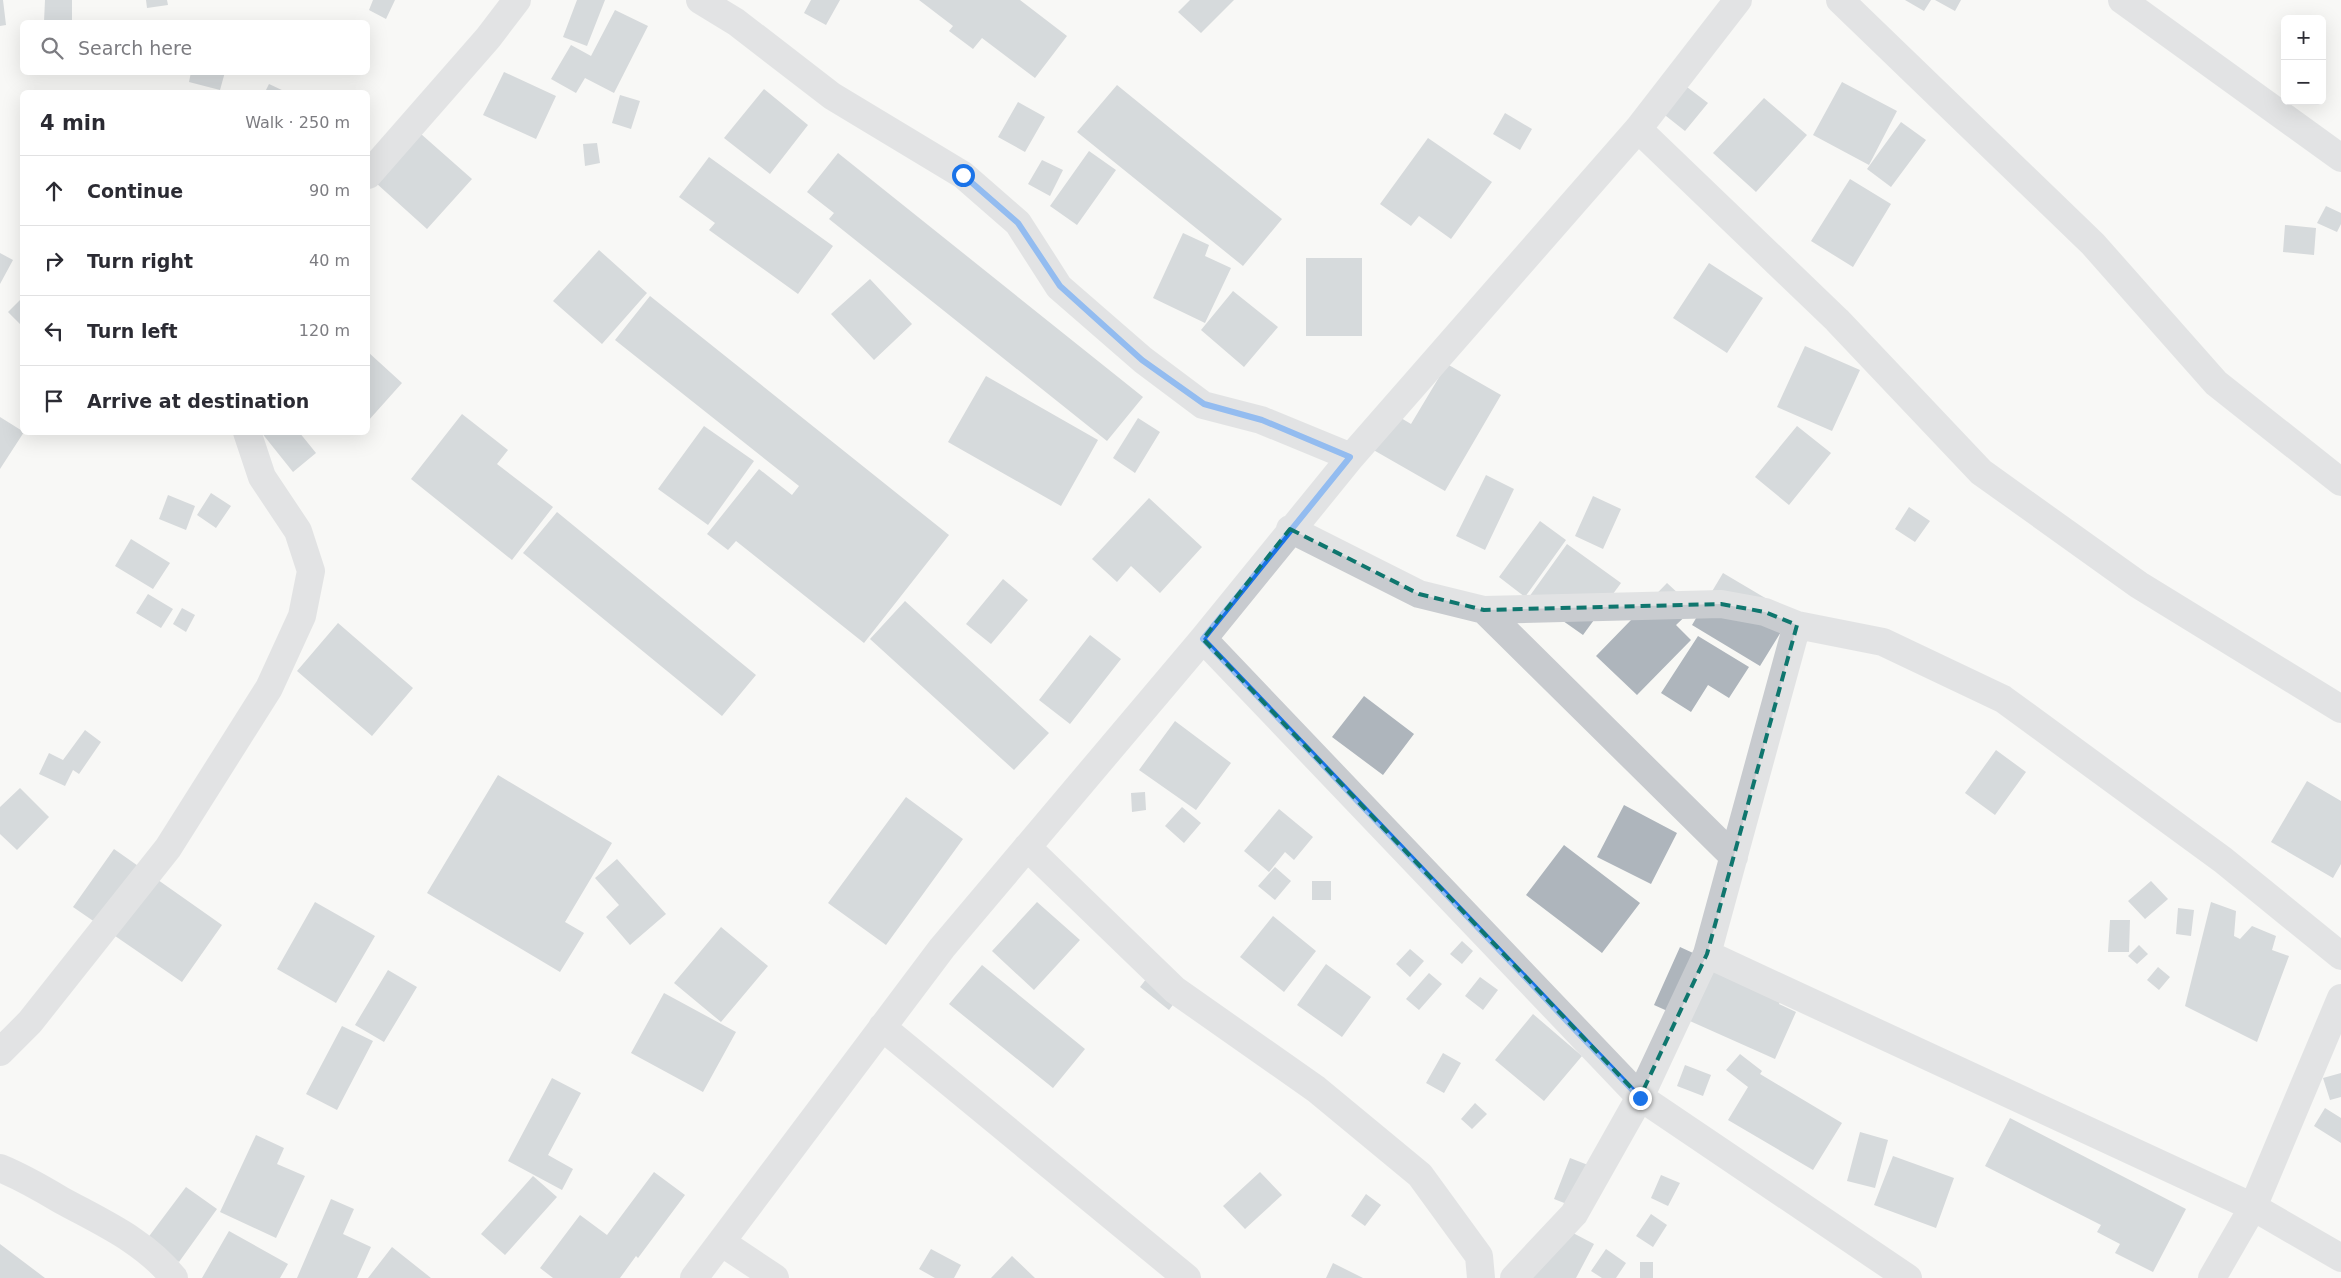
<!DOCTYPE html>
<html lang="en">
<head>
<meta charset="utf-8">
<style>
  body { margin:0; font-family:"DejaVu Sans",sans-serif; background:#f2f2f3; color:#2b2b33 }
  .controls { position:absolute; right:15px; top:15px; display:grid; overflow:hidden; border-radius:8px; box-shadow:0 5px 20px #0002 }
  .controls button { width:45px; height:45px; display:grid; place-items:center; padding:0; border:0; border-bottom:1px solid #e1e1e2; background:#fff; color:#2b2b33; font:25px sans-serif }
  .stop { position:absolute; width:15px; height:15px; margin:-11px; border:4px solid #1a73e8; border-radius:50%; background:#fff }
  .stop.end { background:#1a73e8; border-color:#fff; box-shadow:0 1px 5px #0008 }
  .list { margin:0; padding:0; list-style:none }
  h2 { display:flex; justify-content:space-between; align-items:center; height:65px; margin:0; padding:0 20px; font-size:21px }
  h2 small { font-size:16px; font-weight:400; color:#7c7c81 }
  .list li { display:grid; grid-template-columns:32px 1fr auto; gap:15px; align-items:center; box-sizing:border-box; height:70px; padding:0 20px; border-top:1px solid #e1e1e2 }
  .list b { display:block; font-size:19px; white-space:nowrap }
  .list em { font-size:16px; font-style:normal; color:#7c7c81 }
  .icon { flex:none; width:28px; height:28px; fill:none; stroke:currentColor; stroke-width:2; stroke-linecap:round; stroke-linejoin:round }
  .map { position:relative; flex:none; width:2341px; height:1278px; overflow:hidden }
  .search { position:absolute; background:#fff; box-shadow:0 5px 20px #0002; left:20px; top:20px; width:350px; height:55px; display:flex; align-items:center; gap:12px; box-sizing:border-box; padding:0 18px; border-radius:8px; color:#7c7c81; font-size:19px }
  .panel { position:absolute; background:#fff; box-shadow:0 5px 20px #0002; left:20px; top:90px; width:350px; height:345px; border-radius:8px }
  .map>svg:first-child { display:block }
  .building { fill:#aeb5bc }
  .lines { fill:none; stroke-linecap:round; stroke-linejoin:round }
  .minor { stroke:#c8cbcf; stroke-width:28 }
  .route { stroke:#1a73e8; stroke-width:6 }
  .marked { fill:none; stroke:#0f766e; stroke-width:4; stroke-dasharray:10 6; stroke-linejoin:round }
</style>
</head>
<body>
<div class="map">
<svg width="2341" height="1278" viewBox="0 0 2341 1278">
  <rect width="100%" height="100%" fill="#f8f8f5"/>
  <path class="building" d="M 0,0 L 3,0 L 6,25 L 0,26 Z
    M 45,0 L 72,0 L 72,22 L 44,22 Z
    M 146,0 L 167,0 L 168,5 L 147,8 Z
    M 373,0 L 395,0 L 386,19 L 369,10 Z
    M 577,0 L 605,0 L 587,46 L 563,37 Z
    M 811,0 L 840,0 L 826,25 L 804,13 Z
    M 919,0 L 1020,0 L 1067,36 L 1035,78 L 982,38 L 973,49 L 949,31 L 953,26 Z
    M 1190,0 L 1234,0 L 1201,33 L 1178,12 Z
    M 1905,0 L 1931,0 L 1924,11 Z
    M 1935,0 L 1961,0 L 1955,11 Z
    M 615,10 L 648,26 L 614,93 L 585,78 L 576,93 L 551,79 L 571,45 L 591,56 Z
    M 191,72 L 225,72 L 220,90 L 189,82 Z
    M 504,72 L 556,96 L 536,139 L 483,115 Z
    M 1842,82 L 1897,111 L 1869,165 L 1813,135 Z
    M 269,84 L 286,92 L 265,92 Z
    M 1683,84 L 1708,103 L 1685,131 L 1661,112 Z
    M 1117,85 L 1282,219 L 1243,266 L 1077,132 Z
    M 764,89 L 808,125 L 770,174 L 724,138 Z
    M 620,95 L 640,101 L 631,129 L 612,123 Z
    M 1764,98 L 1807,135 L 1756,192 L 1713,153 Z
    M 1018,102 L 1045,117 L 1025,152 L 998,137 Z
    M 1505,113 L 1532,129 L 1520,150 L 1493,134 Z
    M 1901,122 L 1926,140 L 1891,187 L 1867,169 Z
    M 421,134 L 472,179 L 427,229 L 376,183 Z
    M 1428,138 L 1492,182 L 1451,239 L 1419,216 L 1411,226 L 1380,204 Z
    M 597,143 L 600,163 L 585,166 L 583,144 Z
    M 1089,151 L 1116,170 L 1077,225 L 1050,206 Z
    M 838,153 L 1143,397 L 1107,441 L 829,219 L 834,213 L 807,192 Z
    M 709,157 L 833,246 L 798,294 L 709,230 L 715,223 L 679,197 Z
    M 1042,160 L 1063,170 L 1050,196 L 1028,184 Z
    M 1850,179 L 1891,204 L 1853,267 L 1811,241 Z
    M 2326,206 L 2341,213 L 2341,224 L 2337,232 L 2317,223 Z
    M 2285,225 L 2316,228 L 2314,255 L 2283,252 Z
    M 1183,233 L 1209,245 L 1205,256 L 1231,268 L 1205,323 L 1153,298 Z
    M 599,250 L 647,293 L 602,344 L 553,301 Z
    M 0,253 L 13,260 L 0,284 Z
    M 1306,258 L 1362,258 L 1362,336 L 1306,336 Z
    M 1709,263 L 1763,298 L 1727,353 L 1673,318 Z
    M 870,279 L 912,324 L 874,360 L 831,314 Z
    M 1233,291 L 1278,327 L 1244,367 L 1201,330 Z
    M 650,296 L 949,535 L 864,643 L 736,541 L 728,550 L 707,534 L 759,469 L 792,495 L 799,486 L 615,340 Z
    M 22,298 L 22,326 L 8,312 Z
    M 1805,346 L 1860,370 L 1832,431 L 1777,407 Z
    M 368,352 L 402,383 L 368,421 Z
    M 1447,364 L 1501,395 L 1445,491 L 1370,448 L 1391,412 L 1411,424 Z
    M 986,376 L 1098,440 L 1061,506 L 948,442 Z
    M 462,414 L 508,450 L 497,464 L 553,507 L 512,560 L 411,479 Z
    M 0,417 L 24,432 L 0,469 Z
    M 1138,418 L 1160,432 L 1135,473 L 1113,458 Z
    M 704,426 L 754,461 L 708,525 L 658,489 Z
    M 1797,426 L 1831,453 L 1789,505 L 1755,477 Z
    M 261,432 L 299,432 L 316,453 L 293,472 Z
    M 1486,475 L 1514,489 L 1485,550 L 1456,536 Z
    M 211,493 L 231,506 L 216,528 L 197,515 Z
    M 168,495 L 195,506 L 186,530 L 159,519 Z
    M 1593,496 L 1621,509 L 1603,549 L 1575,536 Z
    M 1149,498 L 1202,547 L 1160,593 L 1131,566 L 1117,582 L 1092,559 Z
    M 1909,507 L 1930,521 L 1915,542 L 1895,529 Z
    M 557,512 L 756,675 L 722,716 L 523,553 Z
    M 1540,521 L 1566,540 L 1525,597 L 1499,577 Z
    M 131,539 L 170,563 L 153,589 L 115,566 Z
    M 1567,544 L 1621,583 L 1583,635 L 1529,597 Z
    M 1723,573 L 1792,614 L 1760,666 L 1692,625 Z
    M 1003,579 L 1028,600 L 991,644 L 966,624 Z
    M 1667,583 L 1694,608 L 1676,625 L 1691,640 L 1637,695 L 1596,656 Z
    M 148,594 L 173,609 L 161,628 L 136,613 Z
    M 905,601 L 1049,733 L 1014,770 L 870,639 Z
    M 182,608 L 195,615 L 186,632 L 173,624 Z
    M 338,623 L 413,688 L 372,736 L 297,671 Z
    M 1090,635 L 1121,659 L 1070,724 L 1039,700 Z
    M 1698,636 L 1749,667 L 1729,698 L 1708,685 L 1691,712 L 1661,693 Z
    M 1364,696 L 1414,734 L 1383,775 L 1332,737 Z
    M 1175,721 L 1231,763 L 1196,810 L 1139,770 Z
    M 85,730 L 101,742 L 79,774 L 73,770 L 65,786 L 39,774 L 49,753 L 63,760 Z
    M 1996,750 L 2026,772 L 1995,815 L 1965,793 Z
    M 498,775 L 612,843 L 565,922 L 584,933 L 560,972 L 427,893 Z
    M 2307,781 L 2341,801 L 2341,864 L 2333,878 L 2271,842 Z
    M 20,788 L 49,817 L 17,850 L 0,834 L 0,807 Z
    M 1145,792 L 1146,810 L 1132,812 L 1131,793 Z
    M 906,797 L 963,839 L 886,945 L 828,903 Z
    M 1624,805 L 1677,833 L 1651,884 L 1597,857 Z
    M 1182,807 L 1201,823 L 1184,843 L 1165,826 Z
    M 1279,809 L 1313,837 L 1294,860 L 1285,852 L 1269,872 L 1244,851 Z
    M 1564,845 L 1640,903 L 1602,953 L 1526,895 Z
    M 114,849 L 222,925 L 182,982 L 73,907 Z
    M 617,859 L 666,914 L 630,945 L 606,917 L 619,905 L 595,878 Z
    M 1275,867 L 1291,881 L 1275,900 L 1258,886 Z
    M 1312,881 L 1331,881 L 1331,900 L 1312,900 Z
    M 2151,881 L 2168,899 L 2145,919 L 2128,901 Z
    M 315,902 L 375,936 L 336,1003 L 277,969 Z
    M 1037,902 L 1080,940 L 1034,990 L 992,951 Z
    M 2211,902 L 2236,911 L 2234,936 L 2240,939 L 2252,926 L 2276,936 L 2272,950 L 2289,956 L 2257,1042 L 2185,1006 Z
    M 2178,908 L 2194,910 L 2191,936 L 2176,934 Z
    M 1273,916 L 1316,951 L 1284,992 L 1240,957 Z
    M 2110,920 L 2130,920 L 2129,952 L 2108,952 Z
    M 721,927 L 768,966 L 721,1022 L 674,983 Z
    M 1462,941 L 1473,951 L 1462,964 L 1450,954 Z
    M 2139,945 L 2148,954 L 2137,964 L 2128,956 Z
    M 1680,947 L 1741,975 L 1790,981 L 1779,1004 L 1796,1012 L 1775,1059 L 1654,1005 Z
    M 1410,949 L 1424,961 L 1410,977 L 1396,964 Z
    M 1326,964 L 1371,997 L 1342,1037 L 1297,1005 Z
    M 982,965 L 1085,1049 L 1053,1088 L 949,1004 Z
    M 2158,967 L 2170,977 L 2159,990 L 2147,980 Z
    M 388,970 L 417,987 L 384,1042 L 355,1025 Z
    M 1429,973 L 1442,984 L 1419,1010 L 1406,999 Z
    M 1150,974 L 1178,998 L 1169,1010 L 1140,987 Z
    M 1480,977 L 1498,990 L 1483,1010 L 1465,996 Z
    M 664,993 L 736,1032 L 703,1092 L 631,1053 Z
    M 1533,1014 L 1582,1056 L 1544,1101 L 1495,1060 Z
    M 342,1026 L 373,1041 L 337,1110 L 306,1094 Z
    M 1443,1053 L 1461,1063 L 1444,1093 L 1426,1083 Z
    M 1740,1054 L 1762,1071 L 1760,1074 L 1842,1123 L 1813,1170 L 1728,1120 L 1748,1087 L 1726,1070 Z
    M 1685,1065 L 1711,1075 L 1703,1096 L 1677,1086 Z
    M 2341,1073 L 2341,1097 L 2330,1100 L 2323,1078 Z
    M 552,1078 L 581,1093 L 548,1155 L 573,1169 L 562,1190 L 508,1161 Z
    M 1475,1103 L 1487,1114 L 1472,1129 L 1461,1119 Z
    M 2325,1108 L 2341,1118 L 2341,1143 L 2314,1126 Z
    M 2010,1118 L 2186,1209 L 2153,1272 L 2115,1253 L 2120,1244 L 2097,1232 L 2101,1225 L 1985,1166 Z
    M 1860,1132 L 1888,1140 L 1875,1188 L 1847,1181 Z
    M 256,1135 L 284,1148 L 277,1164 L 305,1176 L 276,1238 L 220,1212 Z
    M 1893,1156 L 1954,1178 L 1936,1228 L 1874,1205 Z
    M 1570,1158 L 1606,1172 L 1590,1213 L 1554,1199 Z
    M 654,1172 L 685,1195 L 638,1258 L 636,1256 L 620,1278 L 553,1278 L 540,1268 L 580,1215 L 607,1235 Z
    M 1260,1172 L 1282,1195 L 1245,1229 L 1223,1206 Z
    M 1661,1175 L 1680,1183 L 1668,1206 L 1651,1198 Z
    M 533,1176 L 557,1197 L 505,1255 L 481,1234 Z
    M 186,1187 L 217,1209 L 179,1262 L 147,1239 Z
    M 1366,1194 L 1381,1205 L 1365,1226 L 1351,1216 Z
    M 331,1199 L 354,1209 L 343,1234 L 371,1247 L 357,1278 L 297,1278 Z
    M 1651,1214 L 1667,1225 L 1653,1247 L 1636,1236 Z
    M 1554,1223 L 1594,1244 L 1576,1278 L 1524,1278 Z
    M 229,1231 L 288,1264 L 280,1278 L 202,1278 Z
    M 0,1244 L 45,1278 L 0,1278 Z
    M 392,1247 L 431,1278 L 368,1278 Z
    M 931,1249 L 961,1265 L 954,1278 L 935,1278 L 919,1269 Z
    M 1606,1249 L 1626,1263 L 1616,1278 L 1602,1278 L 1591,1271 Z
    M 1012,1256 L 1035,1278 L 991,1278 Z
    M 1640,1262 L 1653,1262 L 1653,1278 L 1640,1278 Z
    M 1333,1263 L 1363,1278 L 1326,1278 Z"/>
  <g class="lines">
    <path class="minor" d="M 700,0 L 736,22 L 832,96 L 963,175 L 1018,223 L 1059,287 L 1143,360 L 1203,405 L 1261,420 L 1351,457
      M 1840,0 L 2093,244 L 2216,383 L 2341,482
      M 2122,0 L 2341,158
      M 1638,129 L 1837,320 L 1981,472 L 2139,585 L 2341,709
      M 368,175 L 488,38 L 517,0
      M 1290,529 L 1419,594 L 1484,610 L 1721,604 L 1765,612 L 1797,625 L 1883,642 L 2003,699 L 2223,860 L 2341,956
      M 1484,610 L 1734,857
      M 1203,639 L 1640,1097 L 1908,1278
      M 1027,847 L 1175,990 L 1316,1089 L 1420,1175 L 1479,1256 L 1481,1278
      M 1707,954 L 2253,1207 L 2341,1258
      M 882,1027 L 1187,1278
      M 0,1052 L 30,1022 L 168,848 L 269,688 L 302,616 L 311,571 L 298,531 L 262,477 L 247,432
      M 0,1168 C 22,1177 41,1188 61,1200 C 101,1222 145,1241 174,1278
      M 721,1242 L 775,1278
      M 694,1278 L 942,948 L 1203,639 L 1351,457 L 1638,129 L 1738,0
      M 1514,1278 L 1574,1214 L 1640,1097 L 1707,954 L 1797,625
      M 2212,1278 L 2253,1207 L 2341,998"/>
  </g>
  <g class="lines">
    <path class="route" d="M 963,175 L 1018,223 L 1060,286 L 1142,360 L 1204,404 L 1262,420 L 1350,457 L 1203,639 L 1640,1098"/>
  </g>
  <path d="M0 0H2341V1278H0ZM 1290,529 L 1419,594 L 1484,610 L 1721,604 L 1765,612 L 1797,625 L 1707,954 L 1640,1097 L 1203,639 Z" fill="#f8f8f5" fill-opacity=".55" fill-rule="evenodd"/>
  <path class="marked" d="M 1290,529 L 1419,594 L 1484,610 L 1721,604 L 1765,612 L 1797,625 L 1707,954 L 1640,1097 L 1203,639 Z"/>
</svg>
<div class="controls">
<button>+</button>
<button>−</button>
</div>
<div class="stop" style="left:963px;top:175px"></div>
<div class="stop end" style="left:1640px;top:1098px"></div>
<div class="search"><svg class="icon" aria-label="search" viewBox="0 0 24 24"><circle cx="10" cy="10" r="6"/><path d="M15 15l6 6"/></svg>Search here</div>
<section class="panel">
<h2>4 min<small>Walk · 250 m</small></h2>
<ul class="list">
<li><svg class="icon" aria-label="ahead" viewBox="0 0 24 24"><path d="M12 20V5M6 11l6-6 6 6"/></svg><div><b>Continue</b></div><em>90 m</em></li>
<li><svg class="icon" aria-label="right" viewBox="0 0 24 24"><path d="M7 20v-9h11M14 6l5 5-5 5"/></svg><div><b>Turn right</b></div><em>40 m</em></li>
<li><svg class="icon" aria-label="left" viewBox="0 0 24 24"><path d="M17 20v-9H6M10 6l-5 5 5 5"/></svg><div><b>Turn left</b></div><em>120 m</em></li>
<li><svg class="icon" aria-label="arrive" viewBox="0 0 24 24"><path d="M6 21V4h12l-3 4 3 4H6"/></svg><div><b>Arrive at destination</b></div></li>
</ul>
</section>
</div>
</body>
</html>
